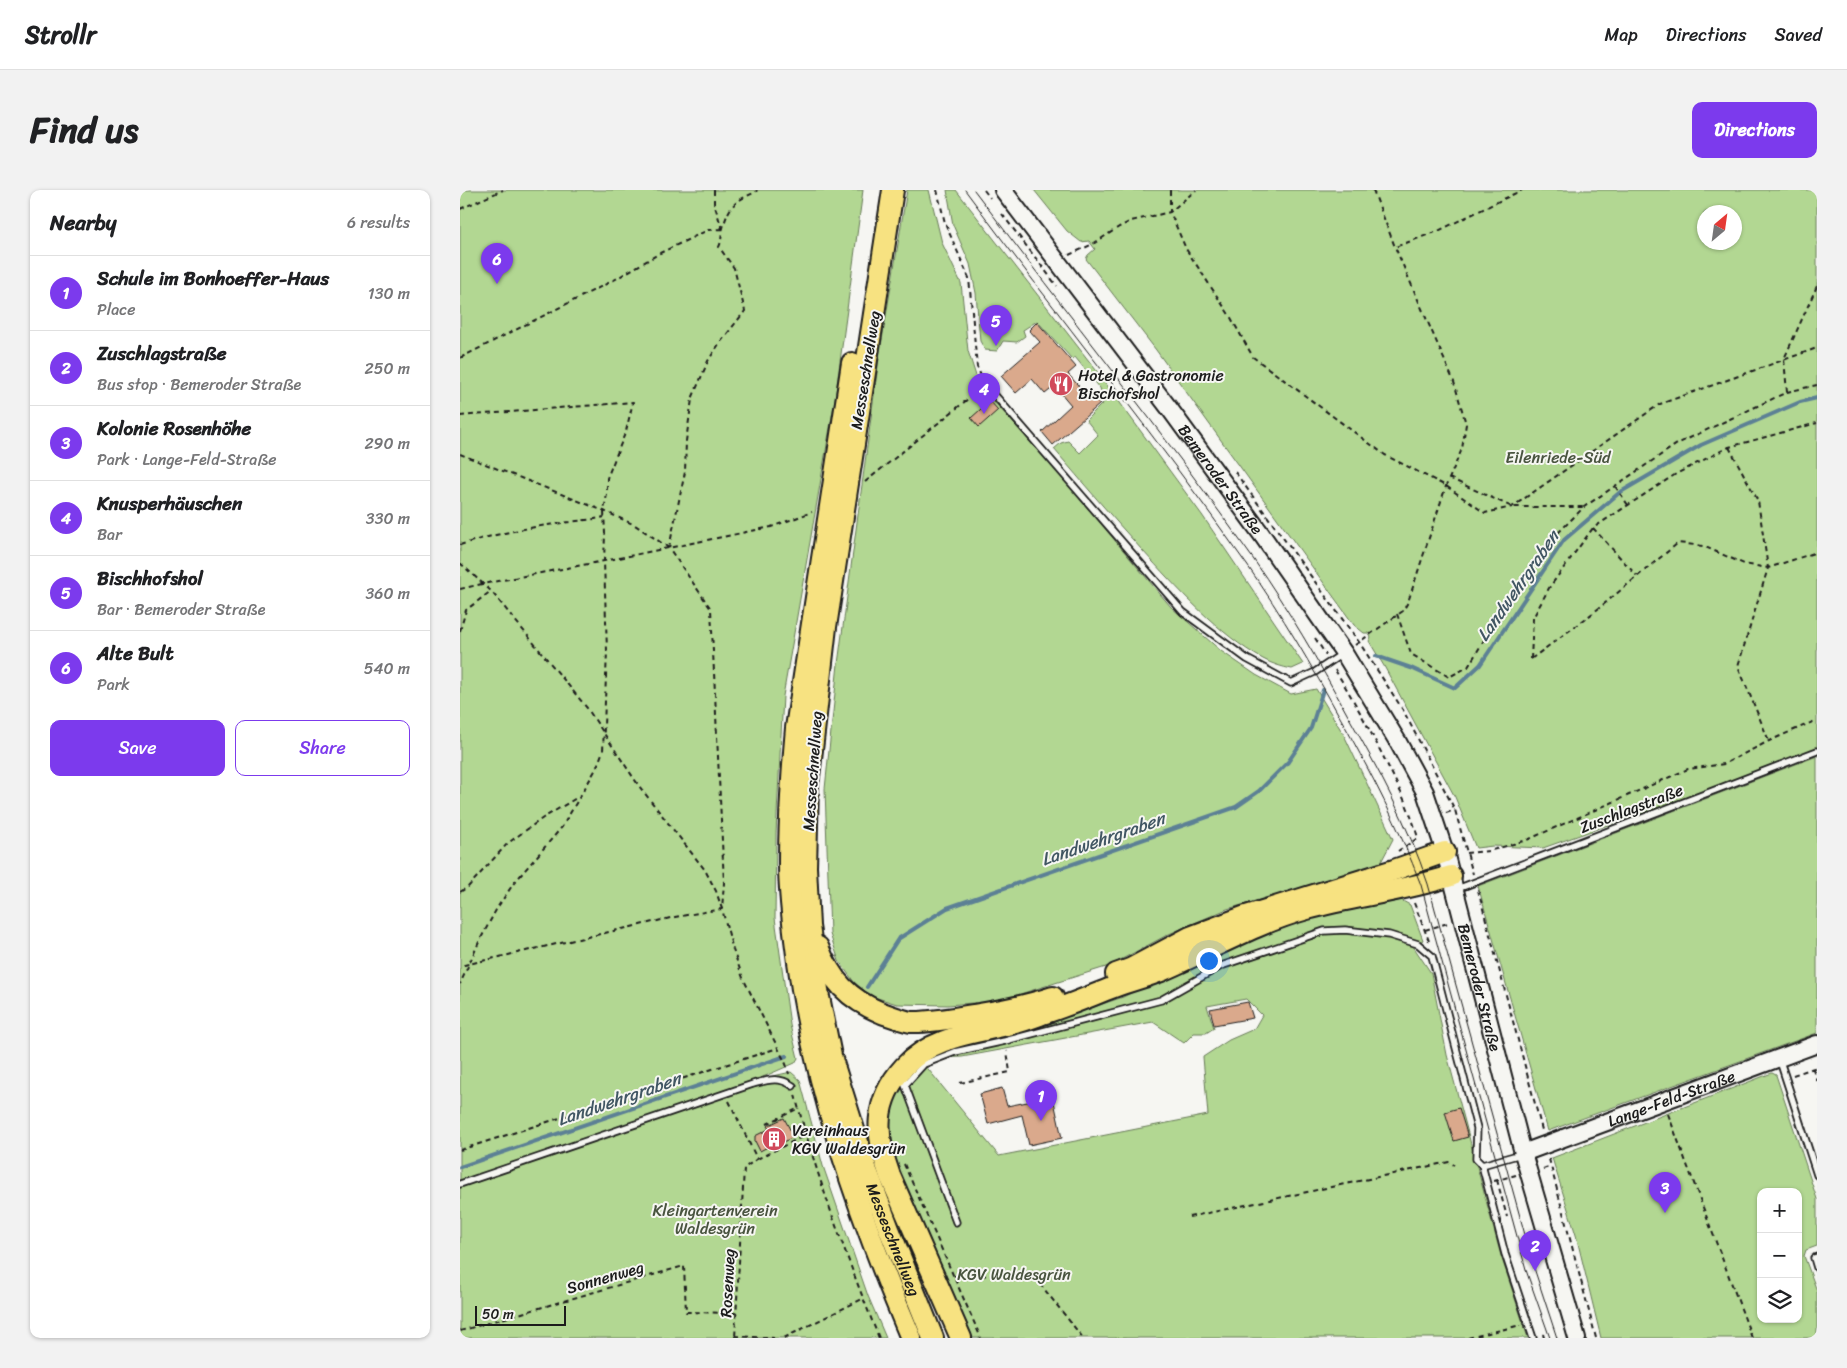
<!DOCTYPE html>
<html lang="en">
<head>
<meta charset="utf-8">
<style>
  body { margin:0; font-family:Sriracha,sans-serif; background:#f2f2f2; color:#202124 }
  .controls { position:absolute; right:15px; bottom:15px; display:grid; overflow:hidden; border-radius:10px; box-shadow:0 1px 4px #0004 }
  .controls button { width:45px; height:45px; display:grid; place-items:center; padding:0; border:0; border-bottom:1px solid #e0e0e0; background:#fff; color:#202124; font:25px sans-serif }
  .compass { position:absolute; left:1237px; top:15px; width:45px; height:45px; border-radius:50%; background:#fff; box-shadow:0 1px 4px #0004; rotate:29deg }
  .scale { position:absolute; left:15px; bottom:12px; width:91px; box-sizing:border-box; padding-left:5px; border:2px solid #1c1c1c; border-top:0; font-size:14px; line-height:18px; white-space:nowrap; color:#1c1c1c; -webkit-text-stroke:4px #f6f6f2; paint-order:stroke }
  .you { position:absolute; left:748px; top:770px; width:18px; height:18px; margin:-12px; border:4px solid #fff; border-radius:50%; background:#1a73e8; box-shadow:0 0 0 8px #1a73e833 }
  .badge { display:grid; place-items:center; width:32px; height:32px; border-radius:50%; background:#7c3aed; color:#fff; font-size:16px; font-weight:700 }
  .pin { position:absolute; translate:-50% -41px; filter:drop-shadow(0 1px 2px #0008) }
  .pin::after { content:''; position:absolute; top:26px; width:18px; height:15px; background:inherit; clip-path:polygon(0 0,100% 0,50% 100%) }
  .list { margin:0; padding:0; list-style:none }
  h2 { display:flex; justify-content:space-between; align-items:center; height:65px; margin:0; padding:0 20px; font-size:21px }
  h2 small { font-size:16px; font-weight:400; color:#757577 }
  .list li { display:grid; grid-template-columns:32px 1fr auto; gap:15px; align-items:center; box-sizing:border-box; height:75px; padding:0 20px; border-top:1px solid #e0e0e0 }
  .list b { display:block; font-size:19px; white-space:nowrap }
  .list p { margin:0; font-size:16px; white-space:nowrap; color:#757577 }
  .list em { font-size:16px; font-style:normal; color:#757577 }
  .actions { display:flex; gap:10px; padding:15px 20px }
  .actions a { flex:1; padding:11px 0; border:1px solid #7c3aed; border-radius:10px; text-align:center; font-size:18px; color:#7c3aed }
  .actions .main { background:#7c3aed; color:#fff }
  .icon { flex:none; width:28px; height:28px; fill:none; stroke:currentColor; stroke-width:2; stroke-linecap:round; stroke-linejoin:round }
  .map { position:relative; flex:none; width:1357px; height:1148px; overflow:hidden; border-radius:10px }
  header { display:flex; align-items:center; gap:30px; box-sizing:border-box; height:70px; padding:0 25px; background:#fff; border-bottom:1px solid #e0e0e0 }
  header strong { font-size:24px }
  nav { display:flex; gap:28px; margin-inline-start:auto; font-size:18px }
  .intro { display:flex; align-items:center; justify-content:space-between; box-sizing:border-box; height:120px; padding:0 30px }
  h1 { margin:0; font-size:35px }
  .button { padding:12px 22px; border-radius:10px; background:#7c3aed; color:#fff; font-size:18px; font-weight:700 }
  main { display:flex; gap:30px; padding:0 30px }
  aside { flex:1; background:#fff; border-radius:10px; box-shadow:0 1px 4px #0004 }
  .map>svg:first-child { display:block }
  .green { fill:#b2d792; stroke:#677a57; fill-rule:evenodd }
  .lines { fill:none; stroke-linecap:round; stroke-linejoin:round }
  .stream { stroke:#5c8095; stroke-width:4 }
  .building { fill:#daa98c; stroke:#1c1c1c }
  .lane-casing { stroke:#1c1c1c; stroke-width:9 }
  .secondary-casing { stroke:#1c1c1c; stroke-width:20 }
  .highway-casing { stroke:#1c1c1c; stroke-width:24 }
  .path { stroke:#1c1c1c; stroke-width:2; stroke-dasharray:5 4; stroke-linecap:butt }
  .lane { stroke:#f6f6f2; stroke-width:5.5 }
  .secondary { stroke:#f6f6f2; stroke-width:16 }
  .highway { stroke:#f7e281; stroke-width:20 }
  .tram { stroke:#1c1c1c; stroke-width:1 }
  .labels { text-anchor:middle; stroke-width:4; stroke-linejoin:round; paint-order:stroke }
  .street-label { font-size:16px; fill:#1c1c1c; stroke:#f6f6f2 }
  .poi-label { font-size:16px; fill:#1c1c1c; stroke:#f6f6f2; text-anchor:start }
  .park-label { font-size:16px; fill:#49543f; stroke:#f6f6f2 }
  .water-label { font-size:18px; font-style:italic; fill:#415663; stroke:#f6f6f2 }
</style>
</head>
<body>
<header>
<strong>Strollr</strong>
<nav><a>Map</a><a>Directions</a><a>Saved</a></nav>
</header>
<div class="intro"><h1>Find us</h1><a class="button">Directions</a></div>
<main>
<aside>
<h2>Nearby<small>6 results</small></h2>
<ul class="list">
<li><span class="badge">1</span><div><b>Schule im Bonhoeffer-Haus</b><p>Place</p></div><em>130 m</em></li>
<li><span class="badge">2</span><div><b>Zuschlagstraße</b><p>Bus stop · Bemeroder Straße</p></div><em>250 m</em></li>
<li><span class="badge">3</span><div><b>Kolonie Rosenhöhe</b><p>Park · Lange-Feld-Straße</p></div><em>290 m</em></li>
<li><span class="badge">4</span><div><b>Knusperhäuschen</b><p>Bar</p></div><em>330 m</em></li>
<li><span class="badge">5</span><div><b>Bischhofshol</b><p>Bar · Bemeroder Straße</p></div><em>360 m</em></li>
<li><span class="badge">6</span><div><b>Alte Bult</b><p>Park</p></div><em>540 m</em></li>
</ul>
<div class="actions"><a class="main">Save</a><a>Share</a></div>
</aside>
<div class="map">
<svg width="1357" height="1148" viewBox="0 0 1357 1148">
  <rect width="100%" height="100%" fill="#f6f6f2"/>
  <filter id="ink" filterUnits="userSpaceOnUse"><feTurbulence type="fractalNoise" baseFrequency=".02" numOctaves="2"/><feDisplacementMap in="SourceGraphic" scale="10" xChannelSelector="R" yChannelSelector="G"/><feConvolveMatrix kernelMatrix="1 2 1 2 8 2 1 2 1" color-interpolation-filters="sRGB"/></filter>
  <g filter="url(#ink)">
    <path class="green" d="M 0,0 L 403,0 L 375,209 L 323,506 L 316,643 L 315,728 L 330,835 L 338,868 L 335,873 L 296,890 L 331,882 L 340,890 L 363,976 L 408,1106 L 426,1148 L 0,1148 Z
      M 447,0 L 469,0 L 482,53 L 501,93 L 508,161 L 517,189 L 529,206 L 593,277 L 711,417 L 761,461 L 796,485 L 831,504 L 856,499 L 884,545 L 933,649 L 921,672 L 856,695 L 767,719 L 709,744 L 649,776 L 538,811 L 487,815 L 437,814 L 411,806 L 394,792 L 379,771 L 370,744 L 365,599 L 378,474 L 419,168 Z
      M 487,0 L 496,0 L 636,180 L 742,325 L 843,474 L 832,479 C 822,477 812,474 803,469 C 759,445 716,397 682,360 C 652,327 623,293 594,259 L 601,253 L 608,251 L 620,263 L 638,245 L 626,230 L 644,212 L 640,198 L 615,167 L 612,169 L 577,131 L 563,140 L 565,146 L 557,152 L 543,151 L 537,161 L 525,160 L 520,151 L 516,103 L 510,74 L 493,35 Z
      M 574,0 L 1357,0 L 1357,561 L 1083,658 L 1033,656 L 1016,658 L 995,607 L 924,476 L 909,451 L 911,447 L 908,443 L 904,443 L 894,435 L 696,160 L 626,69 L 628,65 L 635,59 L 629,51 L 621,52 L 607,41 ZM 1244,22 L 1274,22 L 1274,52 L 1244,52 Z
      M 1357,566 L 1357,843 L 1088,941 L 1018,696 Z
      M 941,710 L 950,715 L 963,750 L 953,756 L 971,783 L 987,865 L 1041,1066 L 1068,1148 L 513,1148 L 430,959 C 428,938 426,912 440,894 C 446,887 456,880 464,874 L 539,966 L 748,925 L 743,867 L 769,850 L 794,839 L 802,825 L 786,809 L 747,816 L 754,838 L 746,843 L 734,843 L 724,853 L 693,832 L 502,867 L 478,868 L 483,859 L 616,823 L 663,807 L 735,771 L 805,741 L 871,724 Z
      M 1312,883 L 1316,885 L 1357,1009 L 1357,1056 L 1346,1060 L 1344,1066 L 1357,1101 L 1357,1148 L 1141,1148 L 1116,1045 L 1092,968 ZM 1301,1002 L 1338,1002 L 1338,1129 L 1301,1129 Z"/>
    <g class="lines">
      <path class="stream" d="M 916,466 L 951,478 L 995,498 L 1020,475 L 1104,350 L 1159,303 L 1241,255 L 1340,212 L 1357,208
        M 407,797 L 438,749 L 487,718 L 776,617 L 799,601 L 828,572 L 851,538 L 863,500
        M 0,977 L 326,866"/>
    </g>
    <path class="building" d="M 577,132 L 616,177 L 608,184 L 625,203 L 628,200 L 640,214 L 593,255 L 582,242 L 611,215 L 595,196 L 585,204 L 572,189 L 556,203 L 541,186 L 580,152 L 569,140 Z
      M 530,211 L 538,220 L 519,237 L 511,228 Z
      M 788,812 L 793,828 L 754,835 L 750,819 Z
      M 542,898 L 547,916 L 593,907 L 602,948 L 569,955 L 562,925 L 528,934 L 520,904 Z
      M 999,918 L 1008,947 L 994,951 L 985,922 Z
      M 324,928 L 334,947 L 316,955 L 315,953 L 300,961 L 295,951 L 295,946 L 309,939 L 307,936 Z"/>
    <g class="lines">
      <g class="lane-casing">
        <path id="lane" d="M 526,195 L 723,422 L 787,469 L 831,493 L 855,482 L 882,464
          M 997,699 L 1357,561
          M 1319,868 L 1357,985
          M 1022,975 L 1061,964
          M 0,994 L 293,894 C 308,890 319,886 333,896
          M 496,1032 L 445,895 L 464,874 L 495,862 L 545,851 L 701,810 L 761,776 L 864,741 L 885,740 L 929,745 L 958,754 L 972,766 L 1017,938 L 1016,969 L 1022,975 L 1045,1064 L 1073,1148
          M 1357,1067 L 1354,1068 L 1357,1078"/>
      </g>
      <g class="secondary-casing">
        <g id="secondary">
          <path id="s1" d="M 543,0 L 709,218 L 802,345 L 884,463 L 938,552 L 965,602 L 985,662 L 1063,963 L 1117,1148"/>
          <path id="s2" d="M 1063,963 L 1357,854"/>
        </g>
      </g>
      <g class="highway-casing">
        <g id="highway">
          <path id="s3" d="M 433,0 L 366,437 L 348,595 L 346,677 L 349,736 L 359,807 L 371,866 L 407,981 L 429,1039 L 473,1148"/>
          <path d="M 392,173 L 336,538 C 332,583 329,629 329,674 C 329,704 333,735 337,765 C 354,898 399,1025 451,1148"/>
          <path d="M 358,757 C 371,790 388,809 422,823 C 431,826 441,830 451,832 C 469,833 501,827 519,824 C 544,820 569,815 593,807"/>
          <path d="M 656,784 L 670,779 L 730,747 L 783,727 L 934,680 L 985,662"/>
          <path d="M 501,1148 L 430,986 C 415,945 413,911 444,877 C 472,846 517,843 555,833 C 567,830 579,825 591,821 C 612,814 633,805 654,797 C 670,791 686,787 701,781 C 750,760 796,733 847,719 C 895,706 944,701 991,686"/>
        </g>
      </g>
      <path class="path" d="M 254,0 L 254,13 L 262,39
        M 477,0 L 485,33 L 509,88 L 517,177 L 522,188
        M 524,0 L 530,8
        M 710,0 L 710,22 L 726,59 L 770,126 L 793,167 L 925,265 L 986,296 L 1025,323 L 1052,317 L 1200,214 L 1357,158
        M 913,0 L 935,57 L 978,41 L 1062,0
        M 0,19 L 43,0
        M 542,24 L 597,96
        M 609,65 L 633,54 L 659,37 L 671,31 L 710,22 L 736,0
        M 0,168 L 154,90 L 200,63 L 248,40 L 262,39
        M 1327,202 L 1324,169 L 1357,96
        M 0,226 L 173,212 L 166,241 L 147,288 L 147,304 L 144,321 L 145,344 L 144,371 L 147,461 L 143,561 L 136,579 L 102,637 L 54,693 L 37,718 L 19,752 L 0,794
        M 1269,257 L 1298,311 L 1308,378 L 1278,476 L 1309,551
        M 0,264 L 144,321 L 175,335 L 209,358 L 251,419 L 264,693 L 262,719 L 215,727 L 0,776
        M 775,282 L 899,452 L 943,520 L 995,620 L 1013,684
        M 989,288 L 1052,317 L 1124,317
        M 405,292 L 518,201
        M 1155,296 L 1168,315
        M 1133,338 L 1177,386
        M 0,355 C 34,344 75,336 110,332 C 122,330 133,330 144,327
        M 209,358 L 225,282 L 226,251 L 232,209 L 248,171 L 259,154 L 285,121 L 274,78 L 259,57 C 262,51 261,44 263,38 C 269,15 275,11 296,2 L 297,0
        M 0,373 L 31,401 L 127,518 L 179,596 L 245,680 L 256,701 L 262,719 L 273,760 L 283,788 L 326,874 L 329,884
        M 0,399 L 22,394 L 144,371 L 311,337 L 352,322
        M 937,424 L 951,464 L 989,487 L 1008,477 L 1049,408 L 1091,350 L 1124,317 L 1217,254 L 1327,202 L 1357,195
        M 0,441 L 6,420 L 31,401
        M 855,448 L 866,465
        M 895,455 L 943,421 L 948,412 L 986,296 L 1002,259 L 1006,234 L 994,192 L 935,57
        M 1071,469 L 1073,428 L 1089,398 L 1133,338 L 1216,284 L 1269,257 L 1357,233
        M 1071,469 L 1133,423 L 1218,353 L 1243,356 L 1284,374 L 1308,378 L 1357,362
        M 875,480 C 894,510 911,542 927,574 C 939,598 951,622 958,648 L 938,661
        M 986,623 L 995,620
        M 1006,663 L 1029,661 L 1067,650 L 1228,579 L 1264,574 L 1309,551 L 1357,530
        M 1018,700 L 1082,940
        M 0,702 L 8,697 L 48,653 L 83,628 L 118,607
        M 954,713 L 969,751
        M 965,740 L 988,733
        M 1353,879 L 1357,891
        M 1333,885 L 1357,877
        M 500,893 L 550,882 L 547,861
        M 335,905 C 357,988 387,1069 419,1148
        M 269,911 L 297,969 L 284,978 L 275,1148
        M 1208,924 L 1292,1148
        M 307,934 L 339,918
        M 0,960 L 318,858
        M 297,969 L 346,945
        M 1089,969 L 1136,1148
        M 444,974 L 521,1148
        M 1083,979 L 1091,976
        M 1037,990 L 1047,1027
        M 1034,991 L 1056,985
        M 729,1027 L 989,972 L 994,975
        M 494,1086 L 573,1085 L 623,1148
        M 0,1141 L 224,1076 L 226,1122 L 276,1123
        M 1083,1144 L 1084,1148
        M 275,1146 L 314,1148
        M 324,1148 L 402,1109
        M 1008,1148 L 1061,1135"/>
      <use href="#lane" class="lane"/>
      <use href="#secondary" class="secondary"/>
      <use href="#highway" class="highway"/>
      <path class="tram" d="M 505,0 C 598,126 697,247 787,375 C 822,424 852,477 881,529 C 911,583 939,637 961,695 L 1067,1083 L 1090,1148
        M 514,0 C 607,124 705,244 794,370 C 828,419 859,472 887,524 C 918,579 948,634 968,694 L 1075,1081 L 1097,1148"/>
    </g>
  </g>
  <defs>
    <g id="restaurant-disc" transform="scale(1.25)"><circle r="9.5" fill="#d1495b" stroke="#f6f6f2"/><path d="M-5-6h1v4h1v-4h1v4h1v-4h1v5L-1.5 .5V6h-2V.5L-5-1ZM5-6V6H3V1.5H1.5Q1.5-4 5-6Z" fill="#fff"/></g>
    <g id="building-disc" transform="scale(1.25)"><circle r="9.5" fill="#d1495b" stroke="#f6f6f2"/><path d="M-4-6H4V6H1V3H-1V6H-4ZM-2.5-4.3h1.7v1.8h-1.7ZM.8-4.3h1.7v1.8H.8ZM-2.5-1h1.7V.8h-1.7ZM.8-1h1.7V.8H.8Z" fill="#fff"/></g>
  </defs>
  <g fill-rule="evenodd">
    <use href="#restaurant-disc" x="601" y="194"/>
    <use href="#building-disc" x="314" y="949"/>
  </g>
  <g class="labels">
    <g class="street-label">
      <text transform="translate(405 180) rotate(-81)" y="6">Messeschnellweg</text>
      <text dy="6" stroke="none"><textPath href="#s1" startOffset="362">Bemeroder Straße</textPath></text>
      <text transform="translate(352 581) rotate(-86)" y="6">Messeschnellweg</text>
      <text transform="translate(1171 618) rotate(-21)" y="6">Zuschlagstraße</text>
      <text dy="6" stroke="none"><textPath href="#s1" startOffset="939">Bemeroder Straße</textPath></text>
      <text dy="6" stroke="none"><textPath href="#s2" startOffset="158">Lange-Feld-Straße</textPath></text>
      <text dy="6" stroke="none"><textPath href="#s3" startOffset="1068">Messeschnellweg</textPath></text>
      <text transform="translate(145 1087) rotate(-16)" y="6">Sonnenweg</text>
      <text transform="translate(267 1093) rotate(-87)" y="6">Rosenweg</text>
    </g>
    <g class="poi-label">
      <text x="618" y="191">Hotel &amp; Gastronomie<tspan x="618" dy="18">Bischofshol</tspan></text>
      <text x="332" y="946">Vereinhaus<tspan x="332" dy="18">KGV Waldesgrün</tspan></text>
    </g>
    <g class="park-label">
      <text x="1098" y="273">Eilenriede-Süd</text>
      <text x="255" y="1026">Kleingartenverein<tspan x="255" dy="18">Waldesgrün</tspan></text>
      <text x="554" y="1090">KGV Waldesgrün</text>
    </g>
    <g class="water-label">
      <text transform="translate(1058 396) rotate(-55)" y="6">Landwehrgraben</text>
      <text transform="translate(643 649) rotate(-19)" y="6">Landwehrgraben</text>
      <text transform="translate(159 909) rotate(-19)" y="6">Landwehrgraben</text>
    </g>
  </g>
</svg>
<div class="controls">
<button>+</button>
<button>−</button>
<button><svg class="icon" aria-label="layers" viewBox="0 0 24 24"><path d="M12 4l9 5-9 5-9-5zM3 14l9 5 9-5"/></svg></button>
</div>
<svg class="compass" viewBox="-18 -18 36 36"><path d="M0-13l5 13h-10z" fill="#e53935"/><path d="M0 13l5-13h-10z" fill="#757577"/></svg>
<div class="scale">50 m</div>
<div class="you"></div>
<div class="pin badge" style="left:581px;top:931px">1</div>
<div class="pin badge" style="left:1075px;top:1081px">2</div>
<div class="pin badge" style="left:1205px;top:1023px">3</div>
<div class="pin badge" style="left:524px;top:224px">4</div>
<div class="pin badge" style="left:536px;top:156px">5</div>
<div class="pin badge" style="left:37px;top:94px">6</div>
</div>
</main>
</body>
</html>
